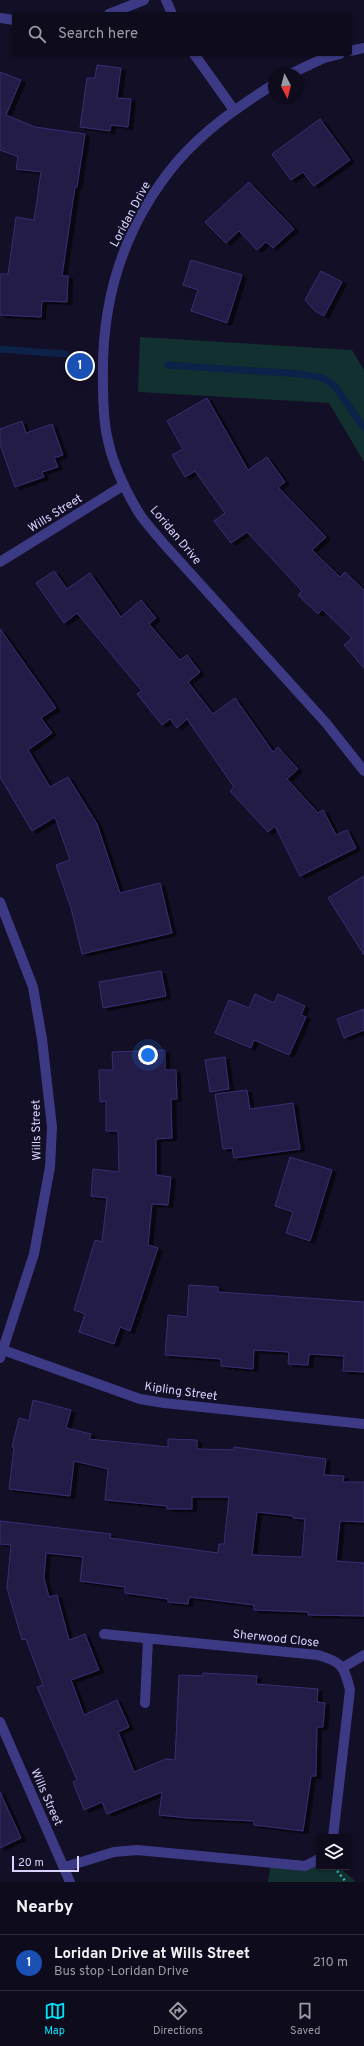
<!DOCTYPE html>
<html lang="en">
<head>
<meta charset="utf-8">
<style>
  body { margin:0; font-family:Overpass,sans-serif; background:#1c1929; color:#f1f3f6 }
  .controls { position:absolute; right:12px; bottom:12px; display:grid; overflow:hidden; border-radius:4px; box-shadow:0 1px 3px #0004 }
  .controls button { width:36px; height:36px; display:grid; place-items:center; padding:0; border:0; border-bottom:1px solid #2e2b3b; background:#0e0b1c; color:#f1f3f6; font:20px sans-serif }
  .compass { position:absolute; left:268px; top:68px; width:36px; height:36px; border-radius:50%; background:#0e0b1c; box-shadow:0 1px 3px #0004; rotate:173deg }
  .scale { position:absolute; left:12px; bottom:10px; width:67px; box-sizing:border-box; padding-left:4px; border:2px solid #d9d4ff; border-top:0; font-size:11px; line-height:14px; white-space:nowrap; color:#d9d4ff; -webkit-text-stroke:3px #130f26; paint-order:stroke }
  .you { position:absolute; left:148px; top:1055px; width:14px; height:14px; margin:-10px; border:3px solid #fff; border-radius:50%; background:#1a73e8; box-shadow:0 0 0 6px #1a73e833 }
  .badge { display:grid; place-items:center; width:26px; height:26px; border-radius:50%; background:#00e5ff; color:#fff; font-size:13px; font-weight:700 }
  .pin { position:absolute; translate:-50% -50%; border:2px solid #fff; box-shadow:0 1px 4px #0006 }
  .list { margin:0; padding:0; list-style:none }
  h2 { display:flex; justify-content:space-between; align-items:center; height:52px; margin:0; padding:0 16px; font-size:17px }
  h2 small { font-size:13px; font-weight:400; color:#9b9ba3 }
  .list li { display:grid; grid-template-columns:26px 1fr auto; gap:12px; align-items:center; box-sizing:border-box; height:56px; padding:0 16px; border-top:1px solid #2e2b3b }
  .list b { display:block; font-size:15px; white-space:nowrap }
  .list p { margin:0; font-size:13px; white-space:nowrap; color:#9b9ba3 }
  .list em { font-size:13px; font-style:normal; color:#9b9ba3 }
  .icon { flex:none; width:22px; height:22px; fill:none; stroke:currentColor; stroke-width:2; stroke-linecap:round; stroke-linejoin:round }
  .map { position:relative; flex:none; width:364px; height:1882px; overflow:hidden }
  .search { position:absolute; background:#0e0b1c; box-shadow:0 1px 3px #0004; left:12px; right:12px; top:12px; height:44px; display:flex; align-items:center; gap:10px; box-sizing:border-box; padding:0 14px; border-radius:4px; color:#9b9ba3; font-size:15px }
  .sheet { height:108px; background:#0e0b1c }
  nav { display:flex; justify-content:space-around; align-items:center; box-sizing:border-box; height:56px; border-top:1px solid #2e2b3b; background:#0e0b1c; font-size:11px; color:#9b9ba3 }
  nav a { display:grid; justify-items:center; gap:2px }
  nav .on { color:#00e5ff }
  .map>svg:first-child { display:block }
  .green { fill:#12302f }
  .lines { fill:none; stroke-linecap:round; stroke-linejoin:round }
  .stream { stroke:#0c2248; stroke-width:7 }
  .building { fill:#241b47; stroke:#3b2d73; fill-rule:evenodd; filter:url(#shadow) }
  .path { stroke:#2fb8b0; stroke-width:2.5; stroke-dasharray:2 3; stroke-linecap:butt }
  .minor { stroke:#3d3a85; stroke-width:10 }
  .tertiary { stroke:#3d3a85; stroke-width:10 }
  .labels { text-anchor:middle; stroke-width:4; stroke-linejoin:round; paint-order:stroke }
  .street-label { font-size:12px; fill:#d9d4ff; stroke:#130f26 }
</style>
</head>
<body>
<div class="map">
<svg width="364" height="1882" viewBox="0 0 364 1882">
  <defs>
    <filter id="shadow"><feDropShadow dx="4.5" dy="2.5" stdDeviation="0" flood-color="#0009"/></filter>
  </defs>
  <rect width="100%" height="100%" fill="#130f26"/>
  <path class="green" d="M 140,337 L 352,350 L 364,370 L 364,462 L 329,403 L 138,392 Z
    M 319,1858 L 319,1867 L 339,1867 L 356,1882 L 268,1882 L 271,1863 L 305,1866 Z"/>
  <g class="lines">
    <path class="stream" d="M 0,349 L 65,354
      M 168,365 L 301,374 L 323,378 L 335,386 L 364,428"/>
  </g>
  <path class="building" d="M 97,65 L 121,68 L 117,98 L 131,99 L 128,127 L 111,125 L 110,131 L 80,127 L 87,78 L 95,78 Z
    M 0,72 L 21,80 L 6,115 L 35,127 L 85,134 L 77,187 L 75,187 L 62,276 L 68,276 L 67,302 L 42,301 L 41,317 L 0,315 L 0,274 L 8,274 L 16,217 L 34,220 L 41,172 L 16,169 L 18,157 L 0,150 Z
    M 320,119 L 350,160 L 314,186 L 303,172 L 291,180 L 272,154 Z
    M 249,182 L 294,229 L 273,248 L 266,242 L 257,250 L 239,231 L 226,243 L 205,222 Z
    M 191,260 L 242,275 L 227,323 L 191,311 L 198,290 L 183,285 Z
    M 321,271 L 342,282 L 324,316 L 315,311 L 305,300 Z
    M 207,398 L 248,470 L 267,457 L 285,482 L 278,487 L 326,537 L 312,550 L 340,577 L 345,572 L 364,590 L 364,668 L 344,645 L 352,638 L 322,609 L 318,614 L 298,595 L 302,591 L 247,532 L 231,543 L 214,521 L 225,513 L 195,471 L 185,477 L 172,455 L 183,449 L 167,421 Z
    M 22,421 L 26,433 L 52,424 L 63,455 L 54,458 L 58,467 L 42,472 L 44,477 L 15,487 L 0,444 L 0,429 Z
    M 54,571 L 67,589 L 90,573 L 121,617 L 141,600 L 156,618 L 149,624 L 180,660 L 187,655 L 200,672 L 188,682 L 213,714 L 235,698 L 273,752 L 278,747 L 298,769 L 287,779 L 318,813 L 323,810 L 336,835 L 347,830 L 356,848 L 300,876 L 275,826 L 268,832 L 230,791 L 234,787 L 187,719 L 177,728 L 170,719 L 162,725 L 137,694 L 142,691 L 77,613 L 64,623 L 36,583 Z
    M 0,629 L 56,708 L 41,718 L 52,733 L 28,750 L 50,787 L 68,777 L 97,824 L 120,893 L 160,883 L 172,933 L 82,954 L 71,908 L 56,865 L 70,860 L 55,817 L 32,831 L 0,777 Z
    M 364,876 L 364,955 L 328,898 Z
    M 161,971 L 166,996 L 103,1008 L 99,982 Z
    M 255,994 L 274,1003 L 278,994 L 305,1006 L 301,1015 L 306,1017 L 289,1055 L 254,1040 L 251,1048 L 215,1033 L 229,1000 L 249,1008 Z
    M 364,1009 L 364,1030 L 344,1038 L 337,1019 Z
    M 165,1050 L 165,1070 L 176,1070 L 177,1099 L 171,1099 L 172,1138 L 156,1139 L 156,1175 L 171,1177 L 168,1205 L 152,1204 L 148,1245 L 158,1248 L 130,1331 L 120,1327 L 114,1344 L 79,1332 L 85,1314 L 74,1310 L 95,1240 L 102,1242 L 107,1198 L 91,1196 L 93,1169 L 119,1172 L 118,1131 L 106,1131 L 106,1101 L 100,1102 L 99,1070 L 113,1070 L 112,1052 Z
    M 225,1057 L 229,1089 L 210,1092 L 205,1060 Z
    M 247,1090 L 250,1109 L 293,1103 L 300,1149 L 234,1158 L 232,1148 L 223,1149 L 215,1094 Z
    M 290,1157 L 332,1170 L 310,1241 L 286,1233 L 293,1212 L 275,1206 Z
    M 189,1285 L 218,1287 L 218,1292 L 364,1302 L 364,1372 L 343,1371 L 344,1356 L 309,1354 L 308,1365 L 288,1364 L 289,1352 L 254,1350 L 253,1369 L 221,1366 L 221,1359 L 165,1355 L 168,1315 L 187,1317 Z
    M 33,1400 L 71,1410 L 66,1428 L 91,1434 L 89,1439 L 168,1447 L 168,1439 L 197,1440 L 197,1449 L 234,1450 L 234,1447 L 326,1459 L 324,1475 L 344,1476 L 343,1482 L 364,1482 L 364,1522 L 340,1521 L 336,1561 L 364,1563 L 364,1616 L 308,1615 L 308,1612 L 254,1610 L 254,1605 L 189,1597 L 188,1604 L 168,1602 L 168,1599 L 125,1593 L 125,1587 L 80,1581 L 83,1557 L 46,1553 L 44,1578 L 49,1597 L 57,1595 L 69,1640 L 85,1634 L 99,1670 L 71,1680 L 84,1715 L 117,1700 L 129,1727 L 118,1732 L 134,1772 L 166,1759 L 175,1760 L 179,1675 L 203,1676 L 203,1673 L 257,1676 L 256,1684 L 318,1689 L 317,1702 L 325,1703 L 323,1727 L 317,1727 L 316,1776 L 311,1776 L 303,1831 L 254,1825 L 254,1821 L 188,1818 L 159,1815 L 162,1792 L 107,1814 L 102,1802 L 84,1810 L 73,1782 L 77,1780 L 37,1687 L 43,1685 L 26,1639 L 22,1640 L 7,1588 L 11,1545 L 0,1544 L 0,1521 L 111,1534 L 110,1538 L 218,1553 L 219,1544 L 224,1544 L 229,1497 L 192,1497 L 192,1509 L 167,1509 L 167,1506 L 105,1500 L 108,1469 L 74,1461 L 70,1496 L 9,1489 L 14,1447 L 12,1447 L 19,1418 L 29,1421 ZM 257,1512 L 293,1516 L 293,1518 L 305,1519 L 302,1557 L 252,1555 Z
    M 0,1792 L 21,1838 L 0,1848 Z"/>
  <g class="lines">
    <path class="path" d="M 334,1867 L 346,1882"/>
    <path class="minor" d="M 166,0 L 172,14
      M 109,14 L 144,0
      M 0,18 L 14,20
      M 194,54 L 234,110
      M 0,562 L 124,485
      M 0,902 L 33,987 L 42,1039 L 52,1127 L 50,1167 L 34,1254 L 0,1358
      M 3,1350 L 140,1399 L 164,1403 L 364,1424
      M 104,1634 L 318,1655 C 342,1662 344,1666 350,1690 L 333,1837
      M 342,1668 L 364,1655
      M 145,1703 L 148,1639
      M 0,1722 L 70,1882
      M 65,1867 L 114,1852 L 137,1850 L 305,1866 L 319,1859"/>
    <path class="tertiary" d="M 350,51 L 364,48
      M 290,74 L 324,58 L 340,54
      M 274,84 C 238,107 204,130 176,163 C 123,227 101,300 103,381 C 103,399 103,418 107,436 C 112,462 125,490 139,513 C 146,524 156,534 164,544 L 326,723 L 364,771"/>
  </g>
  <g class="labels">
    <g class="street-label">
      <text transform="translate(130 214) rotate(-62)" y="4">Loridan Drive</text>
      <text transform="translate(55 513) rotate(-32)" y="4">Wills Street</text>
      <text transform="translate(176 535) rotate(50)" y="4">Loridan Drive</text>
      <text transform="translate(36 1130) rotate(-91)" y="4">Wills Street</text>
      <text transform="translate(181 1391) rotate(8)" y="4">Kipling Street</text>
      <text transform="translate(276 1638) rotate(6)" y="4">Sherwood Close</text>
      <text transform="translate(47 1797) rotate(66)" y="4">Wills Street</text>
    </g>
  </g>
</svg>
<div class="controls">
<button><svg class="icon" aria-label="layers" viewBox="0 0 24 24"><path d="M12 4l9 5-9 5-9-5zM3 14l9 5 9-5"/></svg></button>
</div>
<svg class="compass" viewBox="-18 -18 36 36"><path d="M0-13l5 13h-10z" fill="#e53935"/><path d="M0 13l5-13h-10z" fill="#9b9ba3"/></svg>
<div class="scale">20 m</div>
<div class="you"></div>
<div class="pin badge" style="left:80px;top:366px;background:#1a4fb4">1</div>
<div class="search"><svg class="icon" aria-label="search" viewBox="0 0 24 24"><circle cx="10" cy="10" r="6"/><path d="M15 15l6 6"/></svg>Search here</div>
</div>
<section class="sheet">
<h2>Nearby<small></small></h2>
<ul class="list">
<li><span class="badge" style="background:#1a4fb4">1</span><div><b>Loridan Drive at Wills Street</b><p>Bus stop · Loridan Drive</p></div><em>210 m</em></li>
</ul>
</section>
<nav>
<a class="on"><svg class="icon" aria-label="map" viewBox="0 0 24 24"><path d="M3 6l6-2 6 2 6-2v14l-6 2-6-2-6 2zM9 4v14M15 6v14"/></svg>Map</a>
<a><svg class="icon" aria-label="directions" viewBox="0 0 24 24"><path d="M12 3l9 9-9 9-9-9zM9 14v-3h6M13 9l2 2-2 2"/></svg>Directions</a>
<a><svg class="icon" aria-label="saved" viewBox="0 0 24 24"><path d="M7 4h10v16l-5-4-5 4z"/></svg>Saved</a>
</nav>
</body>
</html>
